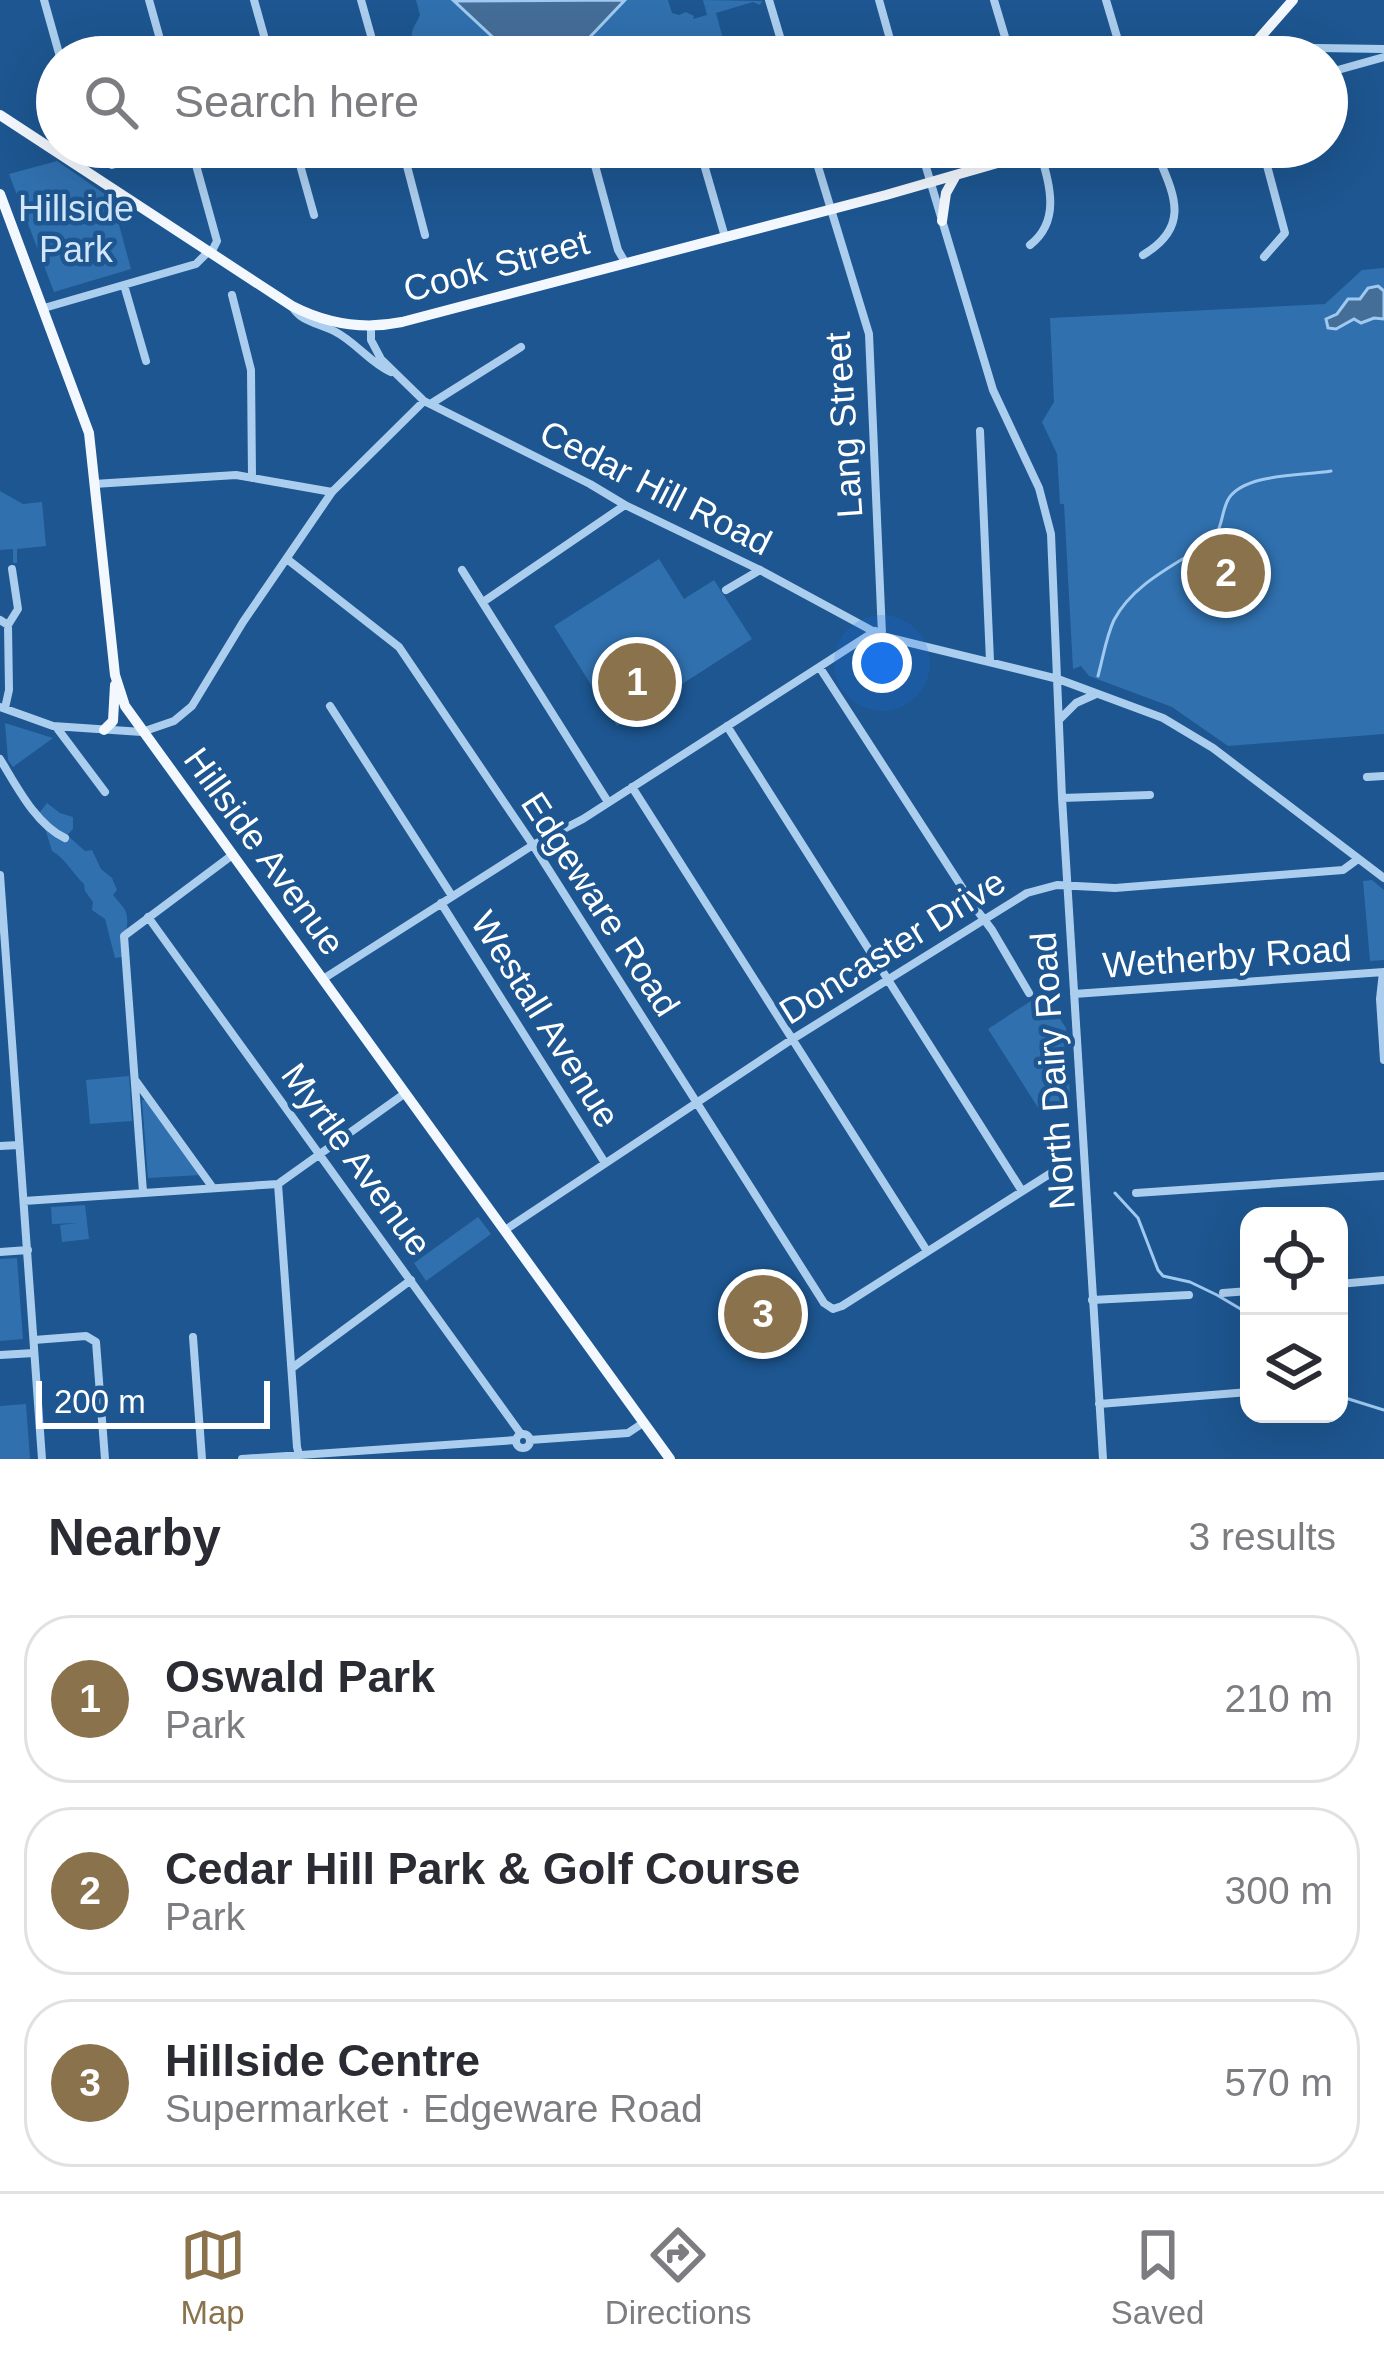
<!DOCTYPE html>
<html lang="en">
<head>
<meta charset="utf-8">
<style>
  body { margin:0; font-family:Helvetica,sans-serif; background:#f7f7f7; color:#2b2b33 }
  .controls { position:absolute; right:36px; bottom:36px; display:grid; overflow:hidden; border-radius:24px; box-shadow:0 12px 48px #0002 }
  .controls button { width:108px; height:108px; display:grid; place-items:center; padding:0; border:0; border-bottom:3px solid #e1e1e2; background:#fff; color:#2b2b33; font:60px sans-serif }
  .scale { position:absolute; left:36px; bottom:30px; width:234px; box-sizing:border-box; padding-left:12px; border:6px solid #fff; border-top:0; font-size:33px; line-height:42px; white-space:nowrap; color:#fff; -webkit-text-stroke:9px #1d5690; paint-order:stroke }
  .you { position:absolute; left:882px; top:663px; width:42px; height:42px; margin:-30px; border:9px solid #fff; border-radius:50%; background:#1a73e8; box-shadow:0 0 0 18px #1a73e833 }
  .badge { display:grid; place-items:center; width:78px; height:78px; border-radius:50%; background:#8a734c; color:#fff; font-size:39px; font-weight:700 }
  .pin { position:absolute; translate:-50% -50%; border:6px solid #fff; box-shadow:0 3px 12px #0006 }
  .list { margin:0; padding:0; list-style:none }
  h2 { display:flex; justify-content:space-between; align-items:center; height:156px; margin:0; padding:0 48px; font-size:51px }
  h2 small { font-size:39px; font-weight:400; color:#7c7c81 }
  .list li { display:grid; grid-template-columns:78px 1fr auto; gap:36px; align-items:center; box-sizing:border-box; height:168px; margin:0 24px 24px; padding:0 24px; border:3px solid #e1e1e2; border-radius:48px }
  .list b { display:block; font-size:45px; white-space:nowrap }
  .list p { margin:0; font-size:39px; white-space:nowrap; color:#7c7c81 }
  .list em { font-size:39px; font-style:normal; color:#7c7c81 }
  .icon { flex:none; width:66px; height:66px; fill:none; stroke:currentColor; stroke-width:2; stroke-linecap:round; stroke-linejoin:round }
  .map { position:relative; flex:none; width:1384px; height:1459px; overflow:hidden }
  .search { position:absolute; background:#fff; box-shadow:0 12px 48px #0002; left:36px; right:36px; top:36px; height:132px; display:flex; align-items:center; gap:30px; box-sizing:border-box; padding:0 42px; border-radius:66px; color:#7c7c81; font-size:45px }
  .sheet { height:732px; background:#fff }
  nav { display:flex; justify-content:space-around; align-items:center; box-sizing:border-box; height:168px; border-top:3px solid #e1e1e2; background:#fff; font-size:33px; color:#7c7c81 }
  nav a { display:grid; justify-items:center; gap:6px }
  nav .on { color:#8a734c }
  .map>svg:first-child { display:block }
  .green { fill:#3070ae }
  .water { fill:#446d97; stroke:#9fc9f0; stroke-width:3 }
  .lines { fill:none; stroke-linecap:round; stroke-linejoin:round }
  .stream { stroke:#9fc9f0; stroke-width:3 }
  .minor { stroke:#acceee; stroke-width:8 }
  .major { stroke:#f3f8ff; stroke-width:10 }
  .labels { text-anchor:middle; stroke-width:9; stroke-linejoin:round; paint-order:stroke }
  .park-label { font-size:36px; fill:#d2e6fa; stroke:#1d5690 }
  .street-label { font-size:36px; fill:#fff; stroke:#1d5690 }
</style>
</head>
<body>
<div class="map">
<svg width="1384" height="1459" viewBox="0 0 1384 1459">
  <rect width="100%" height="100%" fill="#1d5690"/>
  <path class="green" d="M 416,0 L 668,0 L 672,13 L 679,15 L 686,12 L 694,16 L 693,19 L 707,15 L 703,0 L 762,1 L 760,5 L 753,2 L 716,13 L 728,57 L 492,57 L 483,49 L 455,57 L 432,57 L 428,43 L 413,43 C 409,30 416,25 420,15 Z
    M 57,161 L 112,199 L 131,269 L 54,292 L 9,174 Z
    M 1384,268 L 1384,734 L 1228,746 L 1172,707 L 1089,676 L 1081,666 L 1073,669 L 1064,504 L 1060,504 L 1057,454 L 1042,422 L 1054,402 L 1050,318 L 1325,304 L 1362,270 Z
    M 0,491 L 23,504 L 42,502 L 46,546 L 17,549 L 17,563 L 13,563 L 13,549 L 0,550 Z
    M 659,559 L 684,599 L 714,580 L 752,639 L 617,726 L 554,626 Z
    M 5,723 L 53,738 L 13,767 L 8,760 Z
    M 47,803 L 60,813 L 73,817 L 73,829 L 67,835 L 85,851 L 92,850 L 101,869 L 112,878 L 117,890 L 113,895 C 117,900 122,905 125,910 C 131,921 123,943 123,957 L 115,958 L 105,919 L 92,910 L 93,902 L 85,891 L 84,884 C 72,873 66,859 52,851 L 40,812 Z
    M 1372,880 L 1384,890 L 1384,960 L 1370,961 L 1363,881 Z
    M 1043,993 L 1066,1028 L 1070,1096 L 1042,1114 L 988,1029 Z
    M 129,1076 L 132,1121 L 90,1124 L 86,1080 Z
    M 142,1100 L 146,1100 L 201,1175 L 148,1178 Z
    M 85,1205 L 89,1239 L 62,1242 L 60,1225 L 77,1223 L 52,1224 L 51,1207 Z
    M 478,1217 L 491,1234 L 426,1281 L 414,1263 Z
    M 17,1258 L 23,1339 L 0,1341 L 0,1259 Z
    M 26,1404 L 30,1459 L 0,1459 L 0,1406 Z"/>
  <path class="water" d="M 625,0 L 571,57 L 514,57 L 454,1 Z
    M 1378,286 L 1384,291 L 1384,319 L 1374,318 L 1361,323 L 1354,319 L 1336,329 L 1328,328 L 1326,319 L 1337,314 L 1348,299 L 1360,299 L 1368,288 Z"/>
  <g class="lines">
    <path class="stream" d="M 1098,676 C 1103,658 1106,637 1114,620 C 1131,588 1165,570 1194,552 C 1203,547 1207,540 1216,535 C 1223,523 1222,509 1229,498 C 1246,473 1303,476 1331,471
      M 1115,1193 L 1138,1218 L 1158,1270 L 1163,1276 L 1190,1282 L 1217,1295 L 1249,1314
      M 1339,1396 L 1384,1410"/>
    <path class="minor" d="M 44,0 L 60,57
      M 149,0 L 165,57
      M 254,0 L 270,57
      M 361,0 L 377,57
      M 769,0 L 786,57
      M 879,0 L 895,57
      M 994,0 L 1011,57
      M 1106,0 L 1123,57
      M 466,57 L 481,49 L 492,57
      M 1253,57 L 1253,47 L 1384,49
      M 1327,73 L 1384,57
      M 191,147 L 217,241 L 211,253
      M 295,147 L 314,215
      M 402,147 L 425,235
      M 590,147 L 618,250 L 625,262
      M 699,147 L 725,237
      M 812,147 L 869,334 L 882,634
      M 920,147 L 993,390 L 1039,488 L 1051,534 L 1062,798 L 1103,1459
      M 1262,147 L 1285,233 L 1264,257
      M 112,165 L 178,147
      M 1030,245 C 1062,220 1049,183 1039,148
      M 1143,255 C 1194,225 1172,191 1154,147
      M 124,285 L 146,361
      M 232,295 L 251,370 L 252,478
      M 292,306 C 300,322 319,323 334,331 C 356,342 370,363 391,372
      M 44,308 L 196,264 L 209,251
      M 371,326 L 371,340 L 381,359 L 424,401 L 590,484 L 625,505 L 760,570 L 882,636 L 1058,679 L 1163,718 L 1213,748 L 1384,878
      M 432,403 L 521,347
      M 980,431 L 990,661
      M 94,484 L 236,475 L 332,492
      M 287,559 L 399,647 L 533,845 L 824,1303 L 833,1309 L 842,1306 L 1070,1161
      M 462,570 L 608,802
      M 726,590 L 760,570
      M 483,602 L 625,505
      M 0,620 L 8,625 L 18,609 L 12,569
      M 820,668 L 976,909 L 992,930 L 1029,993
      M 330,706 L 452,896
      M 0,707 L 53,726 L 142,732 L 174,721 L 192,706 L 243,622 L 332,492 L 424,401
      M 5,708 L 9,690 L 8,625
      M 1060,719 L 1076,703 L 1096,694
      M 727,726 L 1022,1191
      M 57,728 L 105,792
      M 0,759 C 16,785 36,825 65,838
      M 1367,777 L 1384,776
      M 632,787 L 927,1251
      M 1062,798 L 1150,795
      M 0,875 L 42,1459
      M 441,903 L 605,1163
      M 148,917 L 521,1434
      M 1383,972 L 1380,999 L 1384,1060
      M 323,979 L 533,845 L 583,819 L 875,631
      M 1074,994 L 1384,972
      M 136,1081 L 213,1188
      M 0,1146 L 19,1145
      M 278,1184 L 297,1447 L 300,1459
      M 143,1192 L 124,936 L 231,856
      M 1136,1193 L 1384,1176
      M 24,1201 L 278,1184 L 404,1094
      M 505,1230 L 791,1040 L 1027,893 L 1057,885 L 1115,888 L 1343,870 L 1358,859
      M 0,1252 L 28,1250
      M 1339,1284 L 1384,1280
      M 1223,1293 L 1249,1291
      M 1092,1300 L 1189,1295
      M 193,1337 L 202,1459
      M 34,1340 L 86,1336 L 96,1342 L 105,1459
      M 0,1355 L 34,1353
      M 292,1368 L 411,1280
      M 1099,1404 L 1249,1392
      M516 1441a7 7 0 1 1 14 0a7 7 0 1 1-14 0Z
      M 530,1440 L 628,1433 L 643,1423
      M 242,1459 L 516,1440"/>
    <path class="major" d="M 1243,57 L 1293,0
      M 0,115 L 292,306 C 327,324 363,330 402,322 L 886,195 L 1053,147
      M 0,194 L 89,433 L 115,675 L 125,706 L 670,1459
      M 942,221 L 946,193 L 956,175
      M 104,730 L 113,721 L 115,685"/>
  </g>
  <g class="labels">
    <g class="park-label">
      <text x="76" y="221">Hillside<tspan x="76" dy="41">Park</tspan></text>
    </g>
    <g class="street-label">
      <text transform="translate(496 265) rotate(-15)" y="13">Cook Street</text>
      <text transform="translate(843 425) rotate(-94)" y="13">Lang Street</text>
      <text transform="translate(656 487) rotate(27)" y="13">Cedar Hill Road</text>
      <text transform="translate(265 851) rotate(54)" y="13">Hillside Avenue</text>
      <text transform="translate(601 904) rotate(57)" y="13">Edgeware Road</text>
      <text transform="translate(892 946) rotate(-32)" y="13">Doncaster Drive</text>
      <text transform="translate(1227 956) rotate(-4)" y="13">Wetherby Road</text>
      <text transform="translate(546 1019) rotate(58)" y="13">Westall Avenue</text>
      <text transform="translate(1052 1071) rotate(-94)" y="13">North Dairy Road</text>
      <text transform="translate(357 1159) rotate(54)" y="13">Myrtle Avenue</text>
    </g>
  </g>
</svg>
<div class="controls">
<button><svg class="icon" aria-label="locate" viewBox="0 0 24 24"><circle cx="12" cy="12" r="6"/><path d="M12 2v4M12 18v4M2 12h4M18 12h4"/></svg></button>
<button><svg class="icon" aria-label="layers" viewBox="0 0 24 24"><path d="M12 4l9 5-9 5-9-5zM3 14l9 5 9-5"/></svg></button>
</div>
<div class="scale">200 m</div>
<div class="you"></div>
<div class="pin badge" style="left:637px;top:682px">1</div>
<div class="pin badge" style="left:1226px;top:573px">2</div>
<div class="pin badge" style="left:763px;top:1314px">3</div>
<div class="search"><svg class="icon" aria-label="search" viewBox="0 0 24 24"><circle cx="10" cy="10" r="6"/><path d="M15 15l6 6"/></svg>Search here</div>
</div>
<section class="sheet">
<h2>Nearby<small>3 results</small></h2>
<ul class="list">
<li><span class="badge">1</span><div><b>Oswald Park</b><p>Park</p></div><em>210 m</em></li>
<li><span class="badge">2</span><div><b>Cedar Hill Park &amp; Golf Course</b><p>Park</p></div><em>300 m</em></li>
<li><span class="badge">3</span><div><b>Hillside Centre</b><p>Supermarket · Edgeware Road</p></div><em>570 m</em></li>
</ul>
</section>
<nav>
<a class="on"><svg class="icon" aria-label="map" viewBox="0 0 24 24"><path d="M3 6l6-2 6 2 6-2v14l-6 2-6-2-6 2zM9 4v14M15 6v14"/></svg>Map</a>
<a><svg class="icon" aria-label="directions" viewBox="0 0 24 24"><path d="M12 3l9 9-9 9-9-9zM9 14v-3h6M13 9l2 2-2 2"/></svg>Directions</a>
<a><svg class="icon" aria-label="saved" viewBox="0 0 24 24"><path d="M7 4h10v16l-5-4-5 4z"/></svg>Saved</a>
</nav>
</body>
</html>
